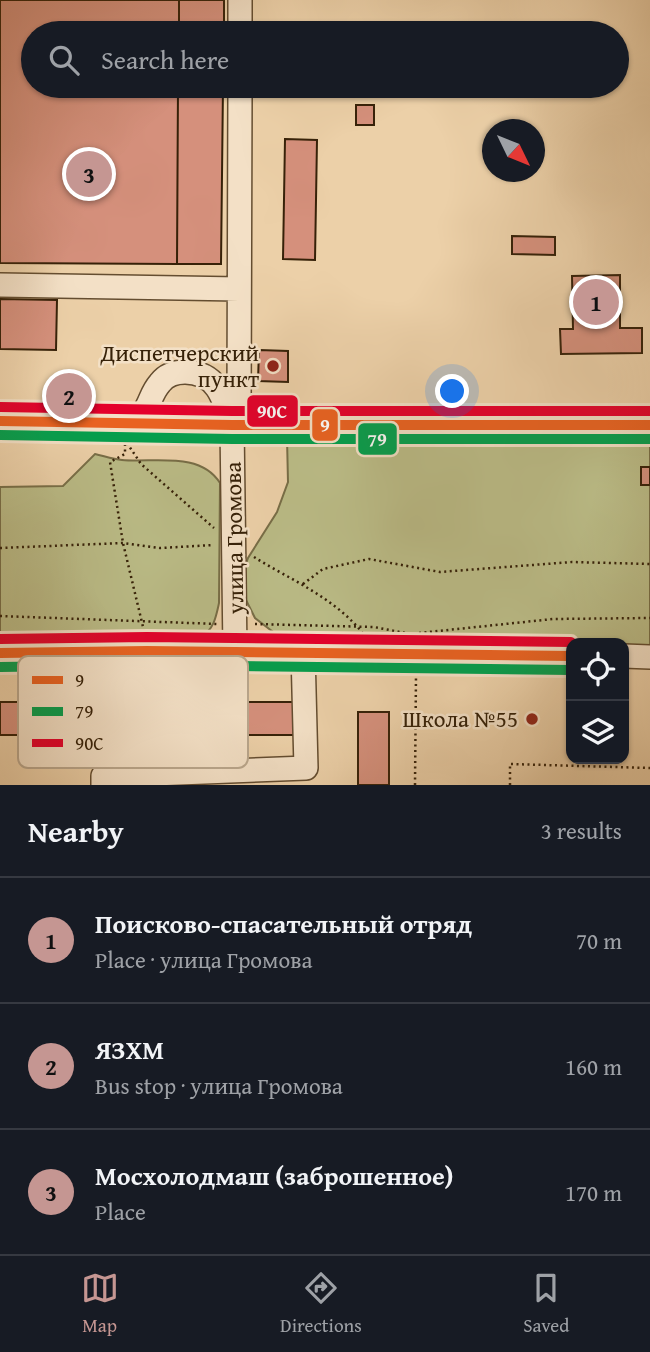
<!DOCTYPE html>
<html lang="en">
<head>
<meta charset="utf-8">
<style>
  body { margin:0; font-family:"Gentium Book Plus",serif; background:#20242c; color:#f1f3f6 }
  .controls { position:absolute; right:21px; bottom:21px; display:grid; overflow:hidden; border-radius:14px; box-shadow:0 2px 5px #0004 }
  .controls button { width:63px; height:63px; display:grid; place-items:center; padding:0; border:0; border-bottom:2px solid #363941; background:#171b24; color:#f1f3f6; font:35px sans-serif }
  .compass { position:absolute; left:482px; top:119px; width:63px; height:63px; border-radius:50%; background:#171b24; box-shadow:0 2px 5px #0004; rotate:133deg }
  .you { position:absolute; left:453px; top:392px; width:24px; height:24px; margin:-18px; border:5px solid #fff; border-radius:50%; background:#1a73e8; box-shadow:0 0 0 10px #1a73e833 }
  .badge { display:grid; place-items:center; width:46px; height:46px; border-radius:50%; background:#c59692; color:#111; font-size:23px; font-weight:700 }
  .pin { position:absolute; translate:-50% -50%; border:4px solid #fff; box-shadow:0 2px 7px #0006 }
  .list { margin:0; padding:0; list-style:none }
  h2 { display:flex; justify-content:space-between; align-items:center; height:91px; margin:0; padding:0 28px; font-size:30px }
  h2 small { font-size:23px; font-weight:400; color:#9ea1a6 }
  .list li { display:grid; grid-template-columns:46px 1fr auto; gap:21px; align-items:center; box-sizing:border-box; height:126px; padding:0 28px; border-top:2px solid #363941 }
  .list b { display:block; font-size:26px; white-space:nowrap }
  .list p { margin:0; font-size:23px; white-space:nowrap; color:#9ea1a6 }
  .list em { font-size:23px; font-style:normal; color:#9ea1a6 }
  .icon { flex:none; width:38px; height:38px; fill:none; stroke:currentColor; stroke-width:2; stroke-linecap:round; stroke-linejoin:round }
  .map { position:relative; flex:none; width:650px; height:785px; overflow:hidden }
  .search { position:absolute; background:#171b24; box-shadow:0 2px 5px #0004; left:21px; right:21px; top:21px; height:77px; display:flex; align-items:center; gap:18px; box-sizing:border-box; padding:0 24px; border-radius:38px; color:#9ea1a6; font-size:26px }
  .sheet { height:469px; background:#171b24 }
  nav { display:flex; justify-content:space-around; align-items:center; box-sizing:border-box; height:98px; border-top:2px solid #363941; background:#171b24; font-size:19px; color:#9ea1a6 }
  nav a { display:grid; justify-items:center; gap:4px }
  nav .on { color:#c59692 }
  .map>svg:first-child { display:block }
  .green { fill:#babb86; stroke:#786e47; stroke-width:2 }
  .building { fill:#d5907c; stroke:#362108; stroke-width:2 }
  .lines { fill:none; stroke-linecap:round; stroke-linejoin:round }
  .minor-casing { stroke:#644d30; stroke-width:26 }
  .path { stroke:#362108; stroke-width:2.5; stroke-dasharray:2 3.5; stroke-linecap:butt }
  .minor { stroke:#f3e0c6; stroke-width:23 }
  .bus-1-casing { stroke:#f3e0c6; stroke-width:16 }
  .bus-2-casing { stroke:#f3e0c6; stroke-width:16 }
  .bus-3-casing { stroke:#f3e0c6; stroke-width:16 }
  .bus-1 { stroke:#e96221; stroke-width:10 }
  .bus-2 { stroke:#039f4d; stroke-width:10 }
  .bus-3 { stroke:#e4002b; stroke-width:10 }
  .poi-dot { fill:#8f2418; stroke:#f3e0c6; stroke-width:2.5 }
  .labels { text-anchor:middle; stroke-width:5; stroke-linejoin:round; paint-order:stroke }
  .poi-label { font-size:23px; fill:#362108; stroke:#f3e0c6; text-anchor:end }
  .street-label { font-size:23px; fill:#362108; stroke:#f3e0c6 }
  .key { fill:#f3e0c6; stroke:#baa78d; stroke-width:2 }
  .key-label { font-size:19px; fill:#362108 }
  .line-badge { stroke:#f3e0c6; stroke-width:2.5 }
  .badge-label { font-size:19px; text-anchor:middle; font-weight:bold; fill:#fff }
</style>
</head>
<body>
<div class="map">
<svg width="650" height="785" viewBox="0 0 650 785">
  <rect width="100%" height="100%" fill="#ecd0a8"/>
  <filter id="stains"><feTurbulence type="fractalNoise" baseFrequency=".00286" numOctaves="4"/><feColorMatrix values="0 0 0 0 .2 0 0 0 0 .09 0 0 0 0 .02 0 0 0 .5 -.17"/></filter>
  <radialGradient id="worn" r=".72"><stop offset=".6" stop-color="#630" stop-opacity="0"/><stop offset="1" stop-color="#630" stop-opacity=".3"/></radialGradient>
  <path class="green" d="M 650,437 L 650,646 L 624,646 L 624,643 L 571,643 L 571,645 L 378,644 L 281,638 L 255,618 L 244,596 L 243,572 L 248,558 L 277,512 L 288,482 L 287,438 Z
    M 95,454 C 104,456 113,459 122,460 C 154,463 200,451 220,483 L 219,603 C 216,617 214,629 201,637 L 0,638 L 0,487 L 63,486 Z"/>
  <path class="building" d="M 0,0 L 179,0 L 179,33 L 33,33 L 33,86 L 178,86 L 177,264 L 0,263 Z
    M 179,0 L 224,0 L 224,33 L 179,33 Z
    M 178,86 L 223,86 L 221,264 L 177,264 Z
    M 356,105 L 374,105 L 374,125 L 356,125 Z
    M 285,139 L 317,140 L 315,260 L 283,259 Z
    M 512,236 L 555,237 L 555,255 L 512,254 Z
    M 620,275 L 620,328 L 642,328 L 642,353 L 561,354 L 560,329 L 573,329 L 572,276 Z
    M 0,299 L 57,300 L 56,350 L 0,349 Z
    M 259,350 L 288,351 L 288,382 L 258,381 Z
    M 641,467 L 650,467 L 650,485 L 641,485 Z
    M 0,702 L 294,702 L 294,735 L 0,735 Z
    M 358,712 L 389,712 L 389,785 L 358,785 Z"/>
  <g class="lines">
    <g class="minor-casing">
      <path id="minor" d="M 240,33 L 240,0
        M 0,285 L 239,289
        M 0,421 L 232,425 L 650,425
        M 132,422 C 153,408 147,398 160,383 C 166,375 176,372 185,372 C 217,372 224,398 232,425 L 235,652
        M 233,422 L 239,410 L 240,86
        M 0,653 L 147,651 L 571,656
        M 624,656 L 650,657
        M 103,785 L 103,776 L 306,768 L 303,652"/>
    </g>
    <path class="path" d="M 127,443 L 141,464 L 214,528
      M 125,444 L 125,454 L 110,462 L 123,543 L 144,631
      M 0,548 L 123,543 L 160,548 L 214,545
      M 254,557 C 291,580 337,599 364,635
      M 303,584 L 323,569 L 369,559 L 440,572 L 572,562 L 650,564
      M 0,616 L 217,624
      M 255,624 L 374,627 L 405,633
      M 419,633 L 553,619 L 650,618
      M 149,672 L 151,702
      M 415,785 L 416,675
      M 510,785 L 510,764 L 650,768"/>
    <use href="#minor" class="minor"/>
    <g class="bus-1-casing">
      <path id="bus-1" d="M 0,421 L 232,425 L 650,425
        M 0,653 L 147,651 L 571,656"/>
    </g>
    <g class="bus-2-casing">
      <path id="bus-2" d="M 0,435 L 232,439 L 650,439
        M 0,667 L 147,665 L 571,670"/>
    </g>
    <g class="bus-3-casing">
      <path id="bus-3" d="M 0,407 L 232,411 L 650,411
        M 0,639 L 147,637 L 571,642"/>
    </g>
    <use href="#bus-1" class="bus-1"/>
    <use href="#bus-2" class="bus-2"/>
    <use href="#bus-3" class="bus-3"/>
  </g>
  <g class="poi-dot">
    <circle cx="273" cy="366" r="7"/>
    <circle cx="532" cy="719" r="7"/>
  </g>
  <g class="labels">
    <g class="poi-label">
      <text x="259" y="361">Диспетчерский<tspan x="259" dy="26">пункт</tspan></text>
      <text x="518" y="727">Школа №55</text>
    </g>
    <g class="street-label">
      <text transform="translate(234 538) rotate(-91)" y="8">улица Громова</text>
    </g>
  </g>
  <rect x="18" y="656" width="230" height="112" rx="10" class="key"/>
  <rect x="32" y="676" width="31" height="8" fill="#e96221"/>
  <rect x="32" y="707" width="31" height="9" fill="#039f4d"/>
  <rect x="32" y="739" width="31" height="8" fill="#e4002b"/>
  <g class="key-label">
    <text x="75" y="687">9</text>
    <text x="75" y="718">79</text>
    <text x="75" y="750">90С</text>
  </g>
  <g class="line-badge">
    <rect x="246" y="394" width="53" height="34" rx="7" fill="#e4002b"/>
    <rect x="311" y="408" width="28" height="34" rx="7" fill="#e96221"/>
    <rect x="357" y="422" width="41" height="34" rx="7" fill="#039f4d"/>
  </g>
  <g class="badge-label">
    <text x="272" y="418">90С</text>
    <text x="325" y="432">9</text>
    <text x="377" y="446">79</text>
  </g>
  <rect width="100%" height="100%" filter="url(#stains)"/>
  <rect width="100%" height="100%" fill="url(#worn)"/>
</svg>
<div class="controls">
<button><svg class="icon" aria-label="locate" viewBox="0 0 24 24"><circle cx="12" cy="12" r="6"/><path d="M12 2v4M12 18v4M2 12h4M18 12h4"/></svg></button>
<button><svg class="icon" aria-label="layers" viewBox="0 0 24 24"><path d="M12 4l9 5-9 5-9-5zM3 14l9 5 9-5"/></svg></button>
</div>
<svg class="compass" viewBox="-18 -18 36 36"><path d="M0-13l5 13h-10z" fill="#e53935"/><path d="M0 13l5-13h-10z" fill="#9ea1a6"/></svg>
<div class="you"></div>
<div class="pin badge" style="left:596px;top:302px">1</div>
<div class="pin badge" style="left:69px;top:396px">2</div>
<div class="pin badge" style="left:89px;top:174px">3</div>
<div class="search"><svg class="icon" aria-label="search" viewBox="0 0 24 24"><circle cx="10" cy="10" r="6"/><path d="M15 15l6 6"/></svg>Search here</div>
</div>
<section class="sheet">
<h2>Nearby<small>3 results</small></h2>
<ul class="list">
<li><span class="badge">1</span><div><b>Поисково-спасательный отряд</b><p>Place · улица Громова</p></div><em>70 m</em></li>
<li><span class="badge">2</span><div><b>ЯЗХМ</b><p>Bus stop · улица Громова</p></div><em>160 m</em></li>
<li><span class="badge">3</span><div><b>Мосхолодмаш (заброшенное)</b><p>Place</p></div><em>170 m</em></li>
</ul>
</section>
<nav>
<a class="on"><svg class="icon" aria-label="map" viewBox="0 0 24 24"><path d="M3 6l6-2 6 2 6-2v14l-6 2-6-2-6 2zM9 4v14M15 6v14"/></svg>Map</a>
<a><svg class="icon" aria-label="directions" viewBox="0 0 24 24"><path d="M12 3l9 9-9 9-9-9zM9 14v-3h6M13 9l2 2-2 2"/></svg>Directions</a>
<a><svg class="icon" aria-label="saved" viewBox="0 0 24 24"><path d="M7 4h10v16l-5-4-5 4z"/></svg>Saved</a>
</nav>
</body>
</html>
